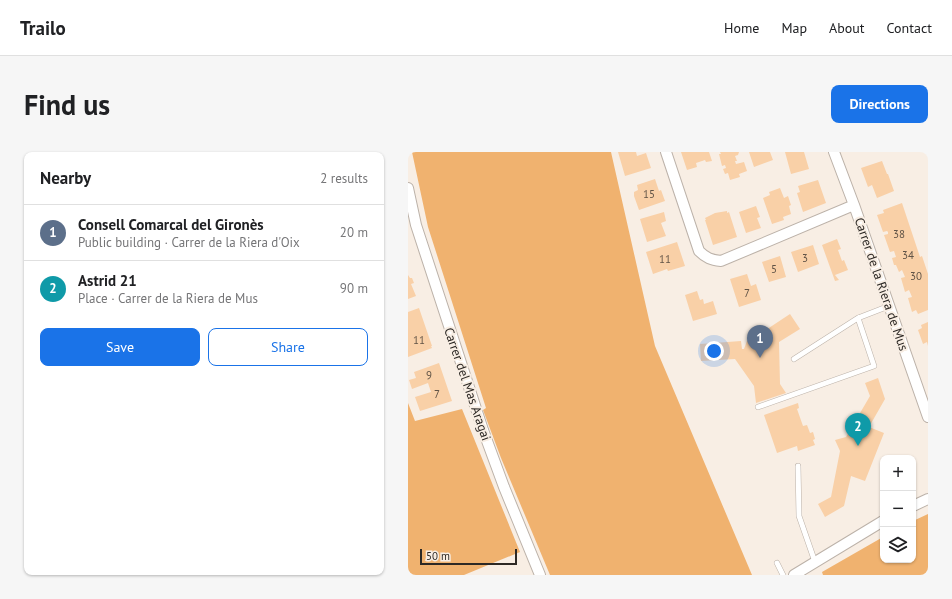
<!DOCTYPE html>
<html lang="en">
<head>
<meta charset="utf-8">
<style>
  body { margin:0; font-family:"PT Sans",sans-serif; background:#f6f6f6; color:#202124 }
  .controls { position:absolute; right:12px; bottom:12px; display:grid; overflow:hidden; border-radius:8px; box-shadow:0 1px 3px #0004 }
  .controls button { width:36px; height:36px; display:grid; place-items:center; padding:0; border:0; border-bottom:1px solid #e0e0e0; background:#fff; color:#202124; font:20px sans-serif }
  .scale { position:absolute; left:12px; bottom:10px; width:97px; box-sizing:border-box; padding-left:4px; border:2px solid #2d2925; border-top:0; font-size:11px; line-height:14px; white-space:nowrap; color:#2d2925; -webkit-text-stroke:3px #f8eee4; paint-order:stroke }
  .you { position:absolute; left:306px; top:199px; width:14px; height:14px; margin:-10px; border:3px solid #fff; border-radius:50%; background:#1a73e8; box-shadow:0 0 0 6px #1a73e833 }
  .badge { display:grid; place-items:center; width:26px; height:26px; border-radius:50%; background:#1a73e8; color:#fff; font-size:13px; font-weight:700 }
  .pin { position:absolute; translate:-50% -33px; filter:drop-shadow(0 1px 2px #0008) }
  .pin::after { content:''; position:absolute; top:21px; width:14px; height:12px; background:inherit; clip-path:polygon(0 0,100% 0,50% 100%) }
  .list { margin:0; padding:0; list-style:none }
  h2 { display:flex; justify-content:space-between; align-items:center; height:52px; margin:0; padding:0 16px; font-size:17px }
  h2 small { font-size:13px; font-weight:400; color:#757577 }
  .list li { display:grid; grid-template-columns:26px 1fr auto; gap:12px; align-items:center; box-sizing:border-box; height:56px; padding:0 16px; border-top:1px solid #e0e0e0 }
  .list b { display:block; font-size:15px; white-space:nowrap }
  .list p { margin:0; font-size:13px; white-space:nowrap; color:#757577 }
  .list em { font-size:13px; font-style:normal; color:#757577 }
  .actions { display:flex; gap:8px; padding:12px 16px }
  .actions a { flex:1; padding:9px 0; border:1px solid #1a73e8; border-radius:8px; text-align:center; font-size:14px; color:#1a73e8 }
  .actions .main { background:#1a73e8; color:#fff }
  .icon { flex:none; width:22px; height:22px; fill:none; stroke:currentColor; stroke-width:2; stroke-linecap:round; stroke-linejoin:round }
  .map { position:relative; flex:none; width:520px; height:423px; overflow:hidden; border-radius:8px }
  header { display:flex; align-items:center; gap:24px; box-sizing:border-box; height:56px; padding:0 20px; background:#fff; border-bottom:1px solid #e0e0e0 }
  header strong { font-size:19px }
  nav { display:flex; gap:22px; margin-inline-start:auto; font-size:14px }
  .intro { display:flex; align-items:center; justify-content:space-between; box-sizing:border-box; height:96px; padding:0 24px }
  h1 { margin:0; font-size:28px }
  .button { padding:10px 18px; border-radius:8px; background:#1a73e8; color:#fff; font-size:14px; font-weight:700 }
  main { display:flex; gap:24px; padding:0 24px }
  aside { flex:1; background:#fff; border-radius:8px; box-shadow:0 1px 3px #0004 }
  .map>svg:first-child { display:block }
  .green { fill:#f0b26f }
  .building { fill:#f9d0a7 }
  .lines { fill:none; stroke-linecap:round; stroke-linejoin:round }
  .service-casing { stroke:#bcb2a9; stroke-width:6 }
  .minor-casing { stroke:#bcb2a9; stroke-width:12 }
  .service { stroke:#fff; stroke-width:5 }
  .minor { stroke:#fff; stroke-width:10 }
  .labels { text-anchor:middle; stroke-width:4; stroke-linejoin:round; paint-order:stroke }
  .number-label { font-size:11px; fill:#605346 }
  .street-label { font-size:13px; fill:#2d2925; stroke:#f8eee4 }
</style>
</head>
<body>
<header>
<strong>Trailo</strong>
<nav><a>Home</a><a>Map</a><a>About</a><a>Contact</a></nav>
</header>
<div class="intro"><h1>Find us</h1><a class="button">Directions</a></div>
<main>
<aside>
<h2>Nearby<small>2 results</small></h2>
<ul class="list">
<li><span class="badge" style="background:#5c6f8a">1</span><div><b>Consell Comarcal del Gironès</b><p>Public building · Carrer de la Riera d'Oix</p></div><em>20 m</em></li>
<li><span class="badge" style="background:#0f9aa8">2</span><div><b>Astrid 21</b><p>Place · Carrer de la Riera de Mus</p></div><em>90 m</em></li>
</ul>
<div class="actions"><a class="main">Save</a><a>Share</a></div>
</aside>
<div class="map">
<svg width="520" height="423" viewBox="0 0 520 423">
  <rect width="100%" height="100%" fill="#f8eee4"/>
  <path class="green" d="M 4,0 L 203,0 L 247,194 L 344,423 L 142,423 L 93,306 L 75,258 L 78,256 L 20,75 Z
    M 0,251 L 7,269 L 54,257 L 112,400 L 56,423 L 0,423 Z
    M 520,362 L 520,423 L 415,423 L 414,420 L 475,385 L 475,408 L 505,408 L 505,369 Z"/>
  <path class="building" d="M 210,0 L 228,0 L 229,4 L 238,1 L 243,16 L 217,24 Z
    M 273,0 L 301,0 L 304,9 L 298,10 L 297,8 L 288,11 L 289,15 L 279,18 Z
    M 312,0 L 331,0 L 330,3 L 327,4 L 329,9 L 327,9 L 328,12 L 336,10 L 339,19 L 331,22 L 332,25 L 322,28 L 320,21 L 317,22 L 315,17 L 318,16 L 317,13 L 314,14 L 311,2 L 313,2 Z
    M 341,0 L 362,0 L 365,8 L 346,15 Z
    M 377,0 L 396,0 L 401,17 L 383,22 Z
    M 474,9 L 479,22 L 480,22 L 486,39 L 469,46 L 464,33 L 460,35 L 453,16 Z
    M 247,27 L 251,39 L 253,38 L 257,49 L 231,58 L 226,44 L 226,40 L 230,38 L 229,33 Z
    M 410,28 L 418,51 L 395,60 L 389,41 L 392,40 L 390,34 Z
    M 372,36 L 376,46 L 380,44 L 383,53 L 381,54 L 383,62 L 375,65 L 376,68 L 364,72 L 355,46 L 362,43 L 361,40 Z
    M 494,51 L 512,105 L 514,104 L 520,122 L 520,158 L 510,162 L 508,158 L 504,160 L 500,146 L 504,145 L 501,138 L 497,140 L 493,126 L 497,125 L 494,118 L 491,120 L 488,113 L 486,113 L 484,106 L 488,105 L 486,99 L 482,100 L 476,83 L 480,82 L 480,80 L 479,79 L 475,80 L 469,63 L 476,61 L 475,58 Z
    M 348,54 L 352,65 L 349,66 L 353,76 L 338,81 L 331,60 Z
    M 319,59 L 319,61 L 321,60 L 329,85 L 305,93 L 297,68 L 298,68 L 297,66 L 307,61 Z
    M 256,60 L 258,69 L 253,71 L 258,84 L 239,90 L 232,67 Z
    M 429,87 L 433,97 L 430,98 L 434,109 L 436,108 L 440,118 L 427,123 L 431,128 L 427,129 L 414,93 Z
    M 269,90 L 277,114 L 260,119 L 259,117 L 245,122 L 238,100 Z
    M 405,93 L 411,112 L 390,120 L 383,100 Z
    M 372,104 L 378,125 L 361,130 L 354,110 Z
    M 339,122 L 343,134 L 348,132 L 353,148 L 331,155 L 322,127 Z
    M 0,123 L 2,126 L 4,126 L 6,131 L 3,132 L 8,144 L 0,147 Z
    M 289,139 L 292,148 L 295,147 L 296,152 L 305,149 L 309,162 L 285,169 L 277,143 Z
    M 11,156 L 24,194 L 23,194 L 24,196 L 0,205 L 0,160 Z
    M 382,162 L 392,177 L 371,190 L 372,232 L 378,241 L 348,251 L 346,234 L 327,207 L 293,209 L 292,192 L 333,189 L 334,197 L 336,197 L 339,189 L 347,187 L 352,189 L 353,189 L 350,183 Z
    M 520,170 L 520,194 L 519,190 L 515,192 L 510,178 L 514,176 L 513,173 Z
    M 31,211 L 44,249 L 12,259 L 7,245 L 23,240 L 20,231 L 4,237 L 1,228 L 8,226 L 6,220 Z
    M 470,226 L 477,247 L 461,275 L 476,281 L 457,329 L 443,324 L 436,354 L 417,365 L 410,352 L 423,345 L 432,299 L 427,288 L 438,285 L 462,244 L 457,231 Z
    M 390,251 L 391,256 L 389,257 L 395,274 L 399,273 L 402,281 L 405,280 L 407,287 L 405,288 L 407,293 L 390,299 L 389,294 L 369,301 L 356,263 Z"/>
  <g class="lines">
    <g class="service-casing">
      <path id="service" d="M 386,207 L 450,166
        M 350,255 L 466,214 L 450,166 L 481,154
        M 390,314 L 391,364 L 407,410
        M 369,411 L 375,423"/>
    </g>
    <g class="minor-casing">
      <path id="minor" d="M 258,0 L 291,99 C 298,106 303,108 313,109 L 446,53
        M 426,0 L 446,53 L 520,265
        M 0,36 L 8,73 L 75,278 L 96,335 L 132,423
        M 505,354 L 520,347
        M 386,423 L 475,369"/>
    </g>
    <use href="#service" class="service"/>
    <use href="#minor" class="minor"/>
  </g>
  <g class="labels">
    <g class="number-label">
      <text x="241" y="46">15</text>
      <text x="491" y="86">38</text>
      <text x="500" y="107">34</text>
      <text x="397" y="110">3</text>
      <text x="257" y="111">11</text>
      <text x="366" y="121">5</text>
      <text x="508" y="128">30</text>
      <text x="339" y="145">7</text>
      <text x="11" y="192">11</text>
      <text x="21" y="227">9</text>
      <text x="29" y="246">7</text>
    </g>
    <g class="street-label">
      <text transform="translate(474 132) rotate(71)" y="5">Carrer de la Riera de Mus</text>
      <text transform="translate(60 232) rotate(71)" y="5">Carrer del Mas Aragai</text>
    </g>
  </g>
</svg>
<div class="controls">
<button>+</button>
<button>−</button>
<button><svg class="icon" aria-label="layers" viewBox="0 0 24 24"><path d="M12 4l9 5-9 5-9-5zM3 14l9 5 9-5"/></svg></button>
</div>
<div class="scale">50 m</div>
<div class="you"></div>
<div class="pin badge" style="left:352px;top:206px;background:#5c6f8a">1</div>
<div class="pin badge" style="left:450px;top:294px;background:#0f9aa8">2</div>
</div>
</main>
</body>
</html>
